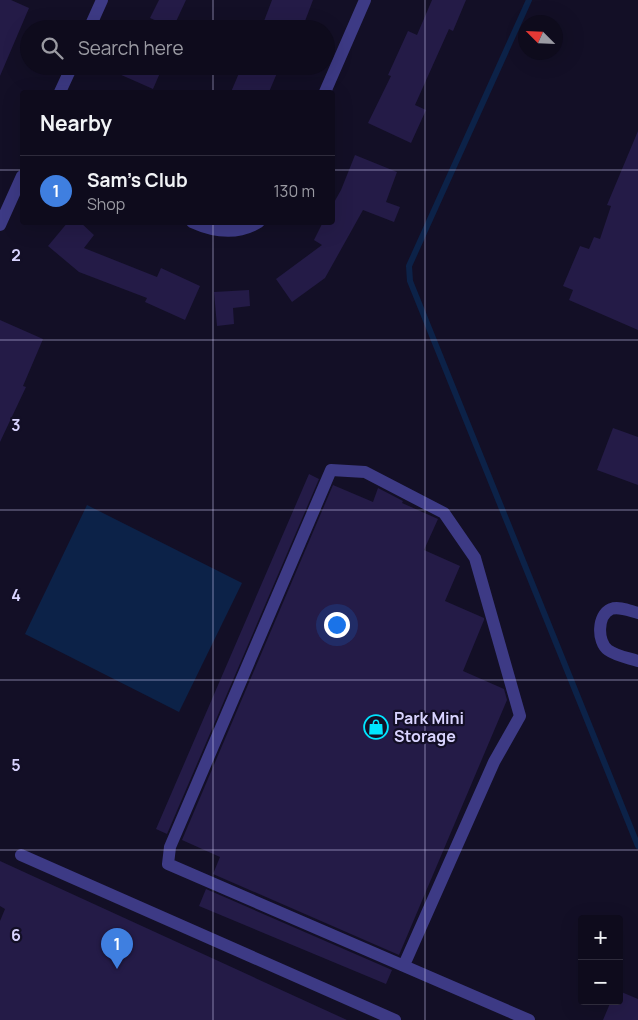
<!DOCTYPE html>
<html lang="en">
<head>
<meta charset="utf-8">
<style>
  body { margin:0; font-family:Manrope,sans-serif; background:#171425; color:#f1f3f6 }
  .controls { position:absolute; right:15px; bottom:15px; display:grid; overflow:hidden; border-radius:5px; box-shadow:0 5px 20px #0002 }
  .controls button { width:45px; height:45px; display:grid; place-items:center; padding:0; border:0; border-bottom:1px solid #2e2b3b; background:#0e0b1c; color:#f1f3f6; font:25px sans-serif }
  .compass { position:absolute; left:518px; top:15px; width:45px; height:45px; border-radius:50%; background:#0e0b1c; box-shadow:0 5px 20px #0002; rotate:294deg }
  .you { position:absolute; left:336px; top:624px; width:18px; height:18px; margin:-12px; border:4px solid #fff; border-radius:50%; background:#1a73e8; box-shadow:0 0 0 8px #1a73e833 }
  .badge { display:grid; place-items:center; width:32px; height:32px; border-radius:50%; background:#00e5ff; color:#fff; font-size:16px; font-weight:700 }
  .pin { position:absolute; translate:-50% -41px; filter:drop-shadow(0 1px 2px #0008) }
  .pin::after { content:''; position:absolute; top:26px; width:18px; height:15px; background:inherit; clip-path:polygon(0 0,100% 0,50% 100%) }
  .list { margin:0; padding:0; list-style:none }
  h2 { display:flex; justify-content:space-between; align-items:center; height:65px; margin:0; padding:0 20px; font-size:21px }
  h2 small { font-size:16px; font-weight:400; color:#9b9ba3 }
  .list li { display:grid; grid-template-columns:32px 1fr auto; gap:15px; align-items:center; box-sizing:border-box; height:70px; padding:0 20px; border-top:1px solid #2e2b3b }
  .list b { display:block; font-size:19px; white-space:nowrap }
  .list p { margin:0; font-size:16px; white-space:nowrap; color:#9b9ba3 }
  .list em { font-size:16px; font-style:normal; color:#9b9ba3 }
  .icon { flex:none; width:28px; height:28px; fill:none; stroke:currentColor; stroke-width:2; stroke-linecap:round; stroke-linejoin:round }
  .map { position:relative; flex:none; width:638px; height:1020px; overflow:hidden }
  .search { position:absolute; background:#0e0b1c; box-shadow:0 5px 20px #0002; left:20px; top:20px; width:315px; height:55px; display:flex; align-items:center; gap:12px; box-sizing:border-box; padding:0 18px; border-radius:28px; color:#9b9ba3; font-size:19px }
  .panel { position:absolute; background:#0e0b1c; box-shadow:0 5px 20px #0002; left:20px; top:90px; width:315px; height:135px; border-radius:5px }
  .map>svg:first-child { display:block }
  .water { fill:#0c2248 }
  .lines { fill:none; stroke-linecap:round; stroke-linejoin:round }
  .stream { stroke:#0c2248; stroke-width:6 }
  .building { fill:#241b47 }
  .minor { stroke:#3d3a85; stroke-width:12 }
  .grid { fill:none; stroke:#d9d4ff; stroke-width:1; stroke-opacity:0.55 }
  .labels { text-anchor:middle; stroke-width:4.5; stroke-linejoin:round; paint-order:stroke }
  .poi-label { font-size:16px; font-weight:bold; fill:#d9d4ff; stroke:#130f26; text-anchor:start }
  .grid-label { font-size:16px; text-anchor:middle; font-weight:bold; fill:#d9d4ff; stroke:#130f26; stroke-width:4.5; stroke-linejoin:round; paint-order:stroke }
</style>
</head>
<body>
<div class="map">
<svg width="638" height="1020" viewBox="0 0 638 1020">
  <rect width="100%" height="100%" fill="#130f26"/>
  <path class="water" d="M 87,505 L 242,583 L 179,712 L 25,634 Z"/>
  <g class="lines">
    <path class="stream" d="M 529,0 L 409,266 L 410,281 L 638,846"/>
  </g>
  <path class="building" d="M 0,0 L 11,0 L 29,8 L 0,76 Z
    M 159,0 L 186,0 L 173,28 L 150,18 Z
    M 272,0 L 313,0 L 302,29 L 261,29 Z
    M 432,0 L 466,0 L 453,31 L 449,29 L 415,105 L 426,110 L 411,143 L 368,123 L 391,76 L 388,75 L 408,31 L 417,35 Z
    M 101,66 L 163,66 L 153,89 Z
    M 242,66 L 280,66 L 269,92 L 231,92 Z
    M 638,131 L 638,330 L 569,300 L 573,290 L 563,286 L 580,246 L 589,249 L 594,237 L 600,239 L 611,206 L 607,205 Z
    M 355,155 L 397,172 L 386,202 L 400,207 L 394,222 L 363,210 L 325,278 L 292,302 L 276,279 L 322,245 L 314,240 L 323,222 L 332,222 L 332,206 L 341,190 Z
    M 68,222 L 80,222 L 94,235 L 84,248 L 157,277 L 161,268 L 200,286 L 185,320 L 145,302 L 147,298 L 79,272 L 48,246 Z
    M 249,290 L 250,306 L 233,308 L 234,324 L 217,326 L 214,292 Z
    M 0,320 L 43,339 L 23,386 L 26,387 L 0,442 Z
    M 613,428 L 638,437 L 638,485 L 597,470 Z
    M 309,474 L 319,479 L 167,834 L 156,829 Z
    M 333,485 L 373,502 L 378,488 L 403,501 L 402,503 L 438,519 L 424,550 L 460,566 L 445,601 L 484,618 L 484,620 L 463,671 L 504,689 L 507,700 L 399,955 L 213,874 L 220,857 L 182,840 Z
    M 0,861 L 347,1020 L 0,1020 L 0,921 L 5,909 L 0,906 Z
    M 206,889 L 392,970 L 386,984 L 199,906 Z
    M 619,991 L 638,999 L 638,1020 L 603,1020 L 611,1001 L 619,1001 Z"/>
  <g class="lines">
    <path class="minor" d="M 89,29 L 102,0
      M 60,92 L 72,66
      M 325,92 L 365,0
      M 192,222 C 214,232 238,235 259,222
      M 0,225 L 22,176
      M 638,613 C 630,611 619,606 611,609 C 597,615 597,642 608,650 C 616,656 629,658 638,661
      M 21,855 L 395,1020
      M 404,965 L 494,762 L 520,716 L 475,558 L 444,513 L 365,472 L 331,470 L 170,847 L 168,864 L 529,1020"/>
  </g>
  <path class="grid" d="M 213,0 L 213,29M 425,0 L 425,1020M 213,66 L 213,92M 0,170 L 22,170M 332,170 L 638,170M 213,222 L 213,1020M 0,340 L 638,340M 0,510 L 638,510M 0,680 L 638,680M 0,850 L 638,850"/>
  <defs>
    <g id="shop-ring" transform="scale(1.25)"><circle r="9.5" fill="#130f26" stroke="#00e5ff" stroke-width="1.5"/><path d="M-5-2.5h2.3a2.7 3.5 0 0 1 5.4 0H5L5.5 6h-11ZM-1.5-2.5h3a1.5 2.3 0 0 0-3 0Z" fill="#00e5ff"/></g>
  </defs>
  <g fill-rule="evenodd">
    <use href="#shop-ring" x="376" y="727"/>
  </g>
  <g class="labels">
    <g class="poi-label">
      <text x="394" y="724">Park Mini<tspan x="394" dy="18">Storage</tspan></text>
    </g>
  </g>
  <g class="grid-label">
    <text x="16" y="261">2</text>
    <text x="16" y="431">3</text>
    <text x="16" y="601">4</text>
    <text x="16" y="771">5</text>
    <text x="16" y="941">6</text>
  </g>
</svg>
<div class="controls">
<button>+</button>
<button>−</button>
</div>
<svg class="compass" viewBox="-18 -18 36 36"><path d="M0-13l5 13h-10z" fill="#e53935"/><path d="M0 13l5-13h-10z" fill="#9b9ba3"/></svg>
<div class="you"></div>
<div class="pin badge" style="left:117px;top:969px;background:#3f7fe0">1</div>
<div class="search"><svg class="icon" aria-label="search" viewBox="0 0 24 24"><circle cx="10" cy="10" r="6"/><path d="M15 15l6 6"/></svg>Search here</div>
<section class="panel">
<h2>Nearby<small></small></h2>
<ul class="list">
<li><span class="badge" style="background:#3f7fe0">1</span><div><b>Sam's Club</b><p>Shop</p></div><em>130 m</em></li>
</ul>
</section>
</div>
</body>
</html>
